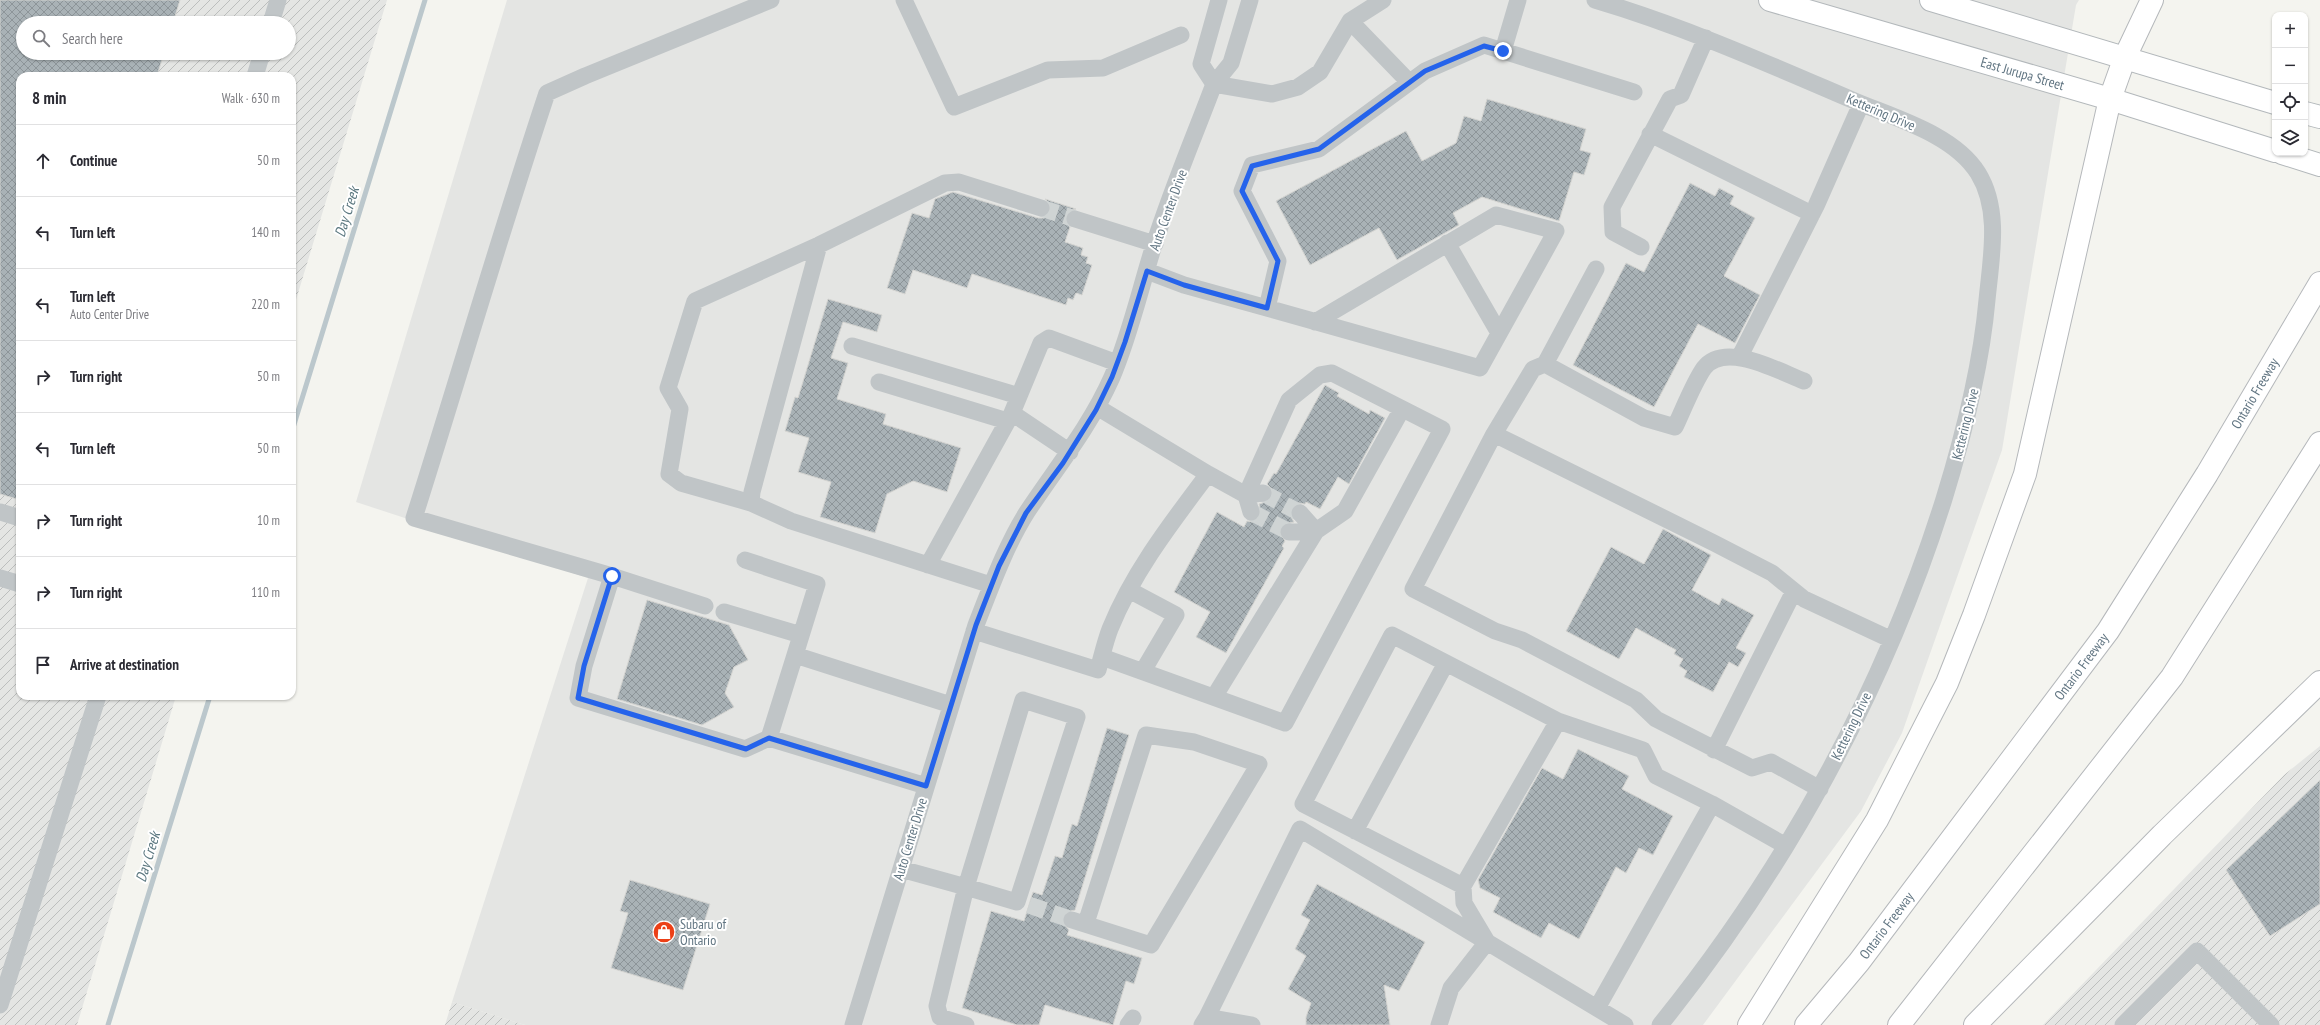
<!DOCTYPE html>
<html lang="en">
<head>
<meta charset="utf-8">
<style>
  body { margin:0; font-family:"PT Sans Narrow",sans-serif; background:#f2f2f3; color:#2b2b33 }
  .controls { position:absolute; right:12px; top:12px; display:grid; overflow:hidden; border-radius:8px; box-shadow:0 1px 3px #0004 }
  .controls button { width:36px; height:36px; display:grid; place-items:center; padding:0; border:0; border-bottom:1px solid #e1e1e2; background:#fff; color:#2b2b33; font:20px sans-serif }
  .stop { position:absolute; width:12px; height:12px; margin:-9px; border:3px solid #2563eb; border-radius:50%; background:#fff }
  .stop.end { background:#2563eb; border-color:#fff; box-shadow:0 1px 4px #0008 }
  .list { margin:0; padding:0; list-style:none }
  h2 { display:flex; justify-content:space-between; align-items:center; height:52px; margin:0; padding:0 16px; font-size:17px }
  h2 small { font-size:13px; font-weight:400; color:#7c7c81 }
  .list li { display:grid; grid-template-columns:26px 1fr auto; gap:12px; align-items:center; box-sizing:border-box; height:72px; padding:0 16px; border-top:1px solid #e1e1e2 }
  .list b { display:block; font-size:15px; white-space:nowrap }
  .list p { margin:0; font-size:13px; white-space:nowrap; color:#7c7c81 }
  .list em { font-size:13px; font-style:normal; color:#7c7c81 }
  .icon { flex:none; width:22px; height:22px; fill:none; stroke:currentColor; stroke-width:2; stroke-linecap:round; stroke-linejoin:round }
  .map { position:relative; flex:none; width:2320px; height:1025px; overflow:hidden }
  .search { position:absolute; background:#fff; box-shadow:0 1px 3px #0004; left:16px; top:16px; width:280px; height:44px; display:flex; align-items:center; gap:10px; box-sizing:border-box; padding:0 14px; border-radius:22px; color:#7c7c81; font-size:15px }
  .panel { position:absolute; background:#fff; box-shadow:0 1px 3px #0004; left:16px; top:72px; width:280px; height:628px; border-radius:12px }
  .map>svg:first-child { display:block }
  .built { fill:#e4e5e3 }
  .industrial { fill:url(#industrial-furrows); fill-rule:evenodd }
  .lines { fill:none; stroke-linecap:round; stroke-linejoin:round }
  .stream { stroke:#bbc7cc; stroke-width:5 }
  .building { fill:url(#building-cross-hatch); stroke:#d5d5d2 }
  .minor-tunnel { stroke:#cfd4d4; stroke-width:17; stroke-dasharray:17 8; stroke-linecap:butt }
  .major-casing { stroke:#b3b8bb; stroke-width:24 }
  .highway-casing { stroke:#b5b8bb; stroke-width:24 }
  .minor { stroke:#c0c5c7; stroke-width:17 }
  .major { stroke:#fff; stroke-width:22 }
  .highway { stroke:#fff; stroke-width:22 }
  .route { stroke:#2563eb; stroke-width:5 }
  .labels { text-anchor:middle; stroke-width:4; stroke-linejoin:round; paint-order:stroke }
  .street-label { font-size:14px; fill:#617582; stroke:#fff }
  .poi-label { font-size:14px; fill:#617582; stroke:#fff; text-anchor:start }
  .water-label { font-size:15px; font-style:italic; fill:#5c7880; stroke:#fff }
</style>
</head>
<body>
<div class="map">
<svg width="2320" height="1025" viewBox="0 0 2320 1025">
  <defs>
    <pattern id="industrial-furrows" width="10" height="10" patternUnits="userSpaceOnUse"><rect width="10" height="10" fill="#e4e5e3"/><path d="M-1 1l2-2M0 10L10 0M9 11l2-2" fill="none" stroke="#bcbebd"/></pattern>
    <pattern id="building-cross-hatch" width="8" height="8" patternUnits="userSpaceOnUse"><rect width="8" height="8" fill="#a9b2b6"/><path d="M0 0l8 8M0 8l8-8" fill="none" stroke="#8d9599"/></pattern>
  </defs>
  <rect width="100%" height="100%" fill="#f4f4ef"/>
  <path class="built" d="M 507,0 L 2079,0 L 2076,5 L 2002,450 L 1902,733 L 1861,811 L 1703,1025 L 525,1025 L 452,1002 L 588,578 L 356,502 Z"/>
  <path class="industrial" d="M 0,0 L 387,0 L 292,313 L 292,76 L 20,76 L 20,696 L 176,696 L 77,1025 L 0,1025 ZM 23,23 L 289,23 L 289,53 L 23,53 Z
    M 2320,746 L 2320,1025 L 2043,1025 L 2284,775 Z
    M 452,1002 L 525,1025 L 445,1025 Z"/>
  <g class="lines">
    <path class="stream" d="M 292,431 L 425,0
      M 108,1025 L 210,696"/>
  </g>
  <path class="building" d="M 0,0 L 180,0 L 173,23 L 23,23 L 23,53 L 164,53 L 157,76 L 20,76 L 20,500 L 0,494 Z
    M 1487,99 L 1586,129 L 1580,150 L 1591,153 L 1584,175 L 1574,172 L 1559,221 L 1482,197 L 1453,213 L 1459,225 L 1397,260 L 1379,228 L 1310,265 L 1276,201 L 1406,131 L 1422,161 L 1456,143 L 1464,116 L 1481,121 Z
    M 1690,183 L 1715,196 L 1719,188 L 1734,196 L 1730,204 L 1755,218 L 1724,276 L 1760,295 L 1735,343 L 1698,324 L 1654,407 L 1573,365 L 1626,263 L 1644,272 Z
    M 953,192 L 1038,218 L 1044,218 L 1050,211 L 1051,205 L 1045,199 L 1076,209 L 1069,211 L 1066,216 L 1065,222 L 1070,227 L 1065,242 L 1083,248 L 1081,255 L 1088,257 L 1086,263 L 1092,265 L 1082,295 L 1076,293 L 1073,300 L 1068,298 L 1066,305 L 972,274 L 967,288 L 913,270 L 905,294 L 887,288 L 912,213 L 929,218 L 935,199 Z
    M 828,299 L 882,315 L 877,332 L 843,322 L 831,358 L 848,363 L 837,399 L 886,414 L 883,424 L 961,448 L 947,492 L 913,481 L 887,494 L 875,533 L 820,517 L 831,482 L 798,472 L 809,438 L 785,431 L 795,397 L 798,398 Z
    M 1325,385 L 1339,393 L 1337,396 L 1369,414 L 1370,410 L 1385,418 L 1349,484 L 1338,477 L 1320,509 L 1306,502 L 1305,504 L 1298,503 L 1293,506 L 1290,515 L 1294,522 L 1283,524 L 1279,532 L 1285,541 L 1282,546 L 1284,548 L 1226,653 L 1196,637 L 1210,612 L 1174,592 L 1217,512 L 1244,527 L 1247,521 L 1253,522 L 1258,519 L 1261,514 L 1259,504 L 1269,501 L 1272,497 L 1273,491 L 1267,484 L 1274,473 L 1276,474 Z
    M 1663,529 L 1711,555 L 1692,590 L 1719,605 L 1722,598 L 1754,615 L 1736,648 L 1746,653 L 1738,667 L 1729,662 L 1713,692 L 1684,677 L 1687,671 L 1679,666 L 1683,659 L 1674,654 L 1676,650 L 1636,628 L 1619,659 L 1566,631 L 1611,547 L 1644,564 Z
    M 647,600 L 729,625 L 748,660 L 734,667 L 725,693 L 734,707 L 702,725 L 617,699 Z
    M 1107,728 L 1129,735 L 1075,910 L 1066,912 L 1062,922 L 1069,930 L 1067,935 L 1142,958 L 1134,984 L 1126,981 L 1113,1025 L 1045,1005 L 1039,1025 L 1017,1025 L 962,1008 L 991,911 L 1024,921 L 1033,892 L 1042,895 L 1055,856 L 1062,858 L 1072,824 L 1077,826 Z
    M 1578,749 L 1629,776 L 1622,789 L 1673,816 L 1653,855 L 1639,848 L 1626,873 L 1616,867 L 1579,939 L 1549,923 L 1541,938 L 1493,912 L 1500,898 L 1480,888 L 1478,880 L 1542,768 L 1563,779 Z
    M 2320,780 L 2320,904 L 2270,936 L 2226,870 Z
    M 630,880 L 710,904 L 683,990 L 611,968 L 628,913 L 620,911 Z
    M 1317,884 L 1425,942 L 1399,991 L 1384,985 L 1390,1025 L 1306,1025 L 1306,1017 L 1311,1003 L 1288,989 L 1306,956 L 1295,949 L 1310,920 L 1301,915 Z"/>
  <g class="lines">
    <path class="minor-tunnel" d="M 1041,208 L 1075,219
      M 1263,493 L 1300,513
      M 1251,512 L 1289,532
      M 1029,905 L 1072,920"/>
    <g class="major-casing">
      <g id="major">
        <path id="s1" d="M 1770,0 L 2110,99 L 2275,151"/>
        <path d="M 1931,0 L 2275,103"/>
        <path d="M 2305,113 L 2320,117"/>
        <path d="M 2282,153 L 2320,165"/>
      </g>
    </g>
    <g class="highway-casing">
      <g id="highway">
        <path d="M 1749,1025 L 1877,820 L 1947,683 L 1974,615 L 2025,474 L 2110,99 L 2125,57 L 2152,0"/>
        <path id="s2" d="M 1806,1025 L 1859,962 L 2108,631 L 2207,474 L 2320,283"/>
        <path d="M 1899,1025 L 2172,677 L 2320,443"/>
        <path d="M 1975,1025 L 2162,835 L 2320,682"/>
      </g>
    </g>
    <path class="minor" d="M 904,0 L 954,107 L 1048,70 L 1103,68 L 1181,35
      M 1595,0 C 1683,26 1766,63 1850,99 C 1891,117 1953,133 1978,173 C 2001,210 1991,258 1987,300 C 1981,368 1964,434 1944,499 C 1884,690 1786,869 1660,1025
      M 1350,21 L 1409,82
      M 271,23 L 278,0
      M 1503,51 L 1518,0
      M 255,76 L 262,53
      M 1214,84 L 1272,94 L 1298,87 L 1320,72 L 1350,21 L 1383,0
      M 1214,84 L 1201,64 L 1219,0
      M 1650,134 L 1812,214
      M 1075,219 L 1155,244
      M 1447,243 L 1499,333
      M 1641,247 L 1613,232 L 1612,207 L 1670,99 L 1681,95 L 1706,38
      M 1596,269 L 1545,364 L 1533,369 L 1494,434 L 1413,589 L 1495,631 L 1522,640 L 1636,700 L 1656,719 L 1752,768 L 1771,762 L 1820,789
      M 1147,271 L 1184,285 L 1267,308 L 1278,261 L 1242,191 L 1252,165 L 1319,149 L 1425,71 L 1484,45 L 1634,92
      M 1267,308 L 1480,368 L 1556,231 L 1496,215 L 1315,322
      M 852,346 L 1019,396
      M 1740,356 L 1816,206 L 1861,104
      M 1545,364 L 1644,418 L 1675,427 C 1683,410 1694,382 1704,368 C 1725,341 1778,371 1804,381
      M 879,382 L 1007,421
      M 1012,413 L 1070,452
      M 1494,434 L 1714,543 L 1772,573 L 1804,599 L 1892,640
      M 751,503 L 681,483 L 669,474 L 680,409 L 668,388 L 695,301 L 819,245
      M 0,512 L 20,518
      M 1251,512 L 1246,495 L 1263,493
      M 1300,513 L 1316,531
      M 1289,532 L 1316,531
      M 745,560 L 817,584 L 795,655
      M 928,565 L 1012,413 L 1041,343 L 1049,338 L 1117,363
      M 612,576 L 414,518 C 459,376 500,234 547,93 L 585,76 L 771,0
      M 0,578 L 20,584
      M 991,585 L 791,521 L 751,503 L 752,492 L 819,245 L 945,183 L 959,182 L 1041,208
      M 1129,590 L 1176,615 L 1143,671
      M 705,606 L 612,576 L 584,666 L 578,698 L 745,749 L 769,738
      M 724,612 L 801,635
      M 974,631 L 1098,670 C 1102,656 1105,642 1110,629 C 1133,572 1172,522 1208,474 L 1097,407
      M 1102,657 L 1285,723 L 1442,429 L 1332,373 L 1320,375 L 1289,400 L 1246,495 L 1208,474
      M 1214,697 L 1316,531 L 1345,511 L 1402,409
      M 1023,700 L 1077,717 L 1017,902 L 966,887 Z
      M 1714,750 L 1794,591
      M 926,786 L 769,738 L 795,655 L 951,705
      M 1355,831 L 1446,663
      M 901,869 L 966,887 L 937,1006 L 940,1017 L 966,1025
      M 1463,886 L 1303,804 L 1392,635 L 1558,721 L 1643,750 L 1656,776 L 1712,804
      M 1072,920 L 1151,945 L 1259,764 L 1194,742 L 1146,735 L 1086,923
      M 1486,940 L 1464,903 L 1463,886 L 1558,721
      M 0,1005 L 98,696
      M 1597,1008 L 1712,804 L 1786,846
      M 1207,1017 L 1300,829 L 1487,942
      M 853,1025 L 976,625 C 991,587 1005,547 1027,512 C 1056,468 1090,427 1112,377 C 1130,335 1140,289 1154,245 C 1171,191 1194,137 1214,84 L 1231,63 L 1250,0
      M 1128,1025 L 1133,1018
      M 1202,1025 L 1207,1017 L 1252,1025
      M 1439,1025 L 1451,988 L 1487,942 L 1625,1025
      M 2123,1025 L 2197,951 L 2271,1025"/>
    <use href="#major" class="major"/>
    <use href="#highway" class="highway"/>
  </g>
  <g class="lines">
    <path class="route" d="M 612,576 L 584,666 L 578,698 L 746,749 L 769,738 L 926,786 L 976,625 L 999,566 L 1026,513 L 1063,463 L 1096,410 L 1112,377 L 1125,342 L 1147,271 L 1184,285 L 1267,308 L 1278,261 L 1242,191 L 1252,166 L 1319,149 L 1425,71 L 1484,46 L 1503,51"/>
  </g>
  <defs>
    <g id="shop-disc" transform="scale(1.15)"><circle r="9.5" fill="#ec3f16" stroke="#fff"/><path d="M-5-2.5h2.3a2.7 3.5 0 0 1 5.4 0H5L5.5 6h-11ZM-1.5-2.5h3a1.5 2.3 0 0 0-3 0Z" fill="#fff"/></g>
  </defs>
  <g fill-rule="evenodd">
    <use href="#shop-disc" x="664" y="932"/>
  </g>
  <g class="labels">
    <g class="street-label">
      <text dy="5" stroke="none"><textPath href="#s1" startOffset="263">East Jurupa Street</textPath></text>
      <text transform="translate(1881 112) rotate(23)" y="5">Kettering Drive</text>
      <text transform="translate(1168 210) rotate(-70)" y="5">Auto Center Drive</text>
      <text dy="5" stroke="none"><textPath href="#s2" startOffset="776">Ontario Freeway</textPath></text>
      <text transform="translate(1965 424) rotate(-76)" y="5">Kettering Drive</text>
      <text dy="5" stroke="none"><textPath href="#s2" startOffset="452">Ontario Freeway</textPath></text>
      <text transform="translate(1851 726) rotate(-64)" y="5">Kettering Drive</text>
      <text transform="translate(910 839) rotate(-73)" y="5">Auto Center Drive</text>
      <text dy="5" stroke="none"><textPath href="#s2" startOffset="128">Ontario Freeway</textPath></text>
    </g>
    <g class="poi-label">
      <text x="680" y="929">Subaru of<tspan x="680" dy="16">Ontario</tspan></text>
    </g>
    <g class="water-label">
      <text transform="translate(347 212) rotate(-73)" y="5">Day Creek</text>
      <text transform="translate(148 857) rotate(-73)" y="5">Day Creek</text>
    </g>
  </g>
</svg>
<div class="controls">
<button>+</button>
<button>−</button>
<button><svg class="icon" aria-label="locate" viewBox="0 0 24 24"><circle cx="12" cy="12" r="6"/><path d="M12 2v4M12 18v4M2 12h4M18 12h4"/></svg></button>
<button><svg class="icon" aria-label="layers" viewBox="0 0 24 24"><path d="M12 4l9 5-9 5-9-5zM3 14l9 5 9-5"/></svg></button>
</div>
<div class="stop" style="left:612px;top:576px"></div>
<div class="stop end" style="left:1503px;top:51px"></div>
<div class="search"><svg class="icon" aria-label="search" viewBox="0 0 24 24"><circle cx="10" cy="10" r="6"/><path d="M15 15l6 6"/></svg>Search here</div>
<section class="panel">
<h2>8 min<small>Walk · 630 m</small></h2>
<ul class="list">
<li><svg class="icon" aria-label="ahead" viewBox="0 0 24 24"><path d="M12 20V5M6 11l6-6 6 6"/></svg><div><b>Continue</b></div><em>50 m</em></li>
<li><svg class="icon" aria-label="left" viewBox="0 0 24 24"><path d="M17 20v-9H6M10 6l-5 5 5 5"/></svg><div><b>Turn left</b></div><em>140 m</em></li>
<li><svg class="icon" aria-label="left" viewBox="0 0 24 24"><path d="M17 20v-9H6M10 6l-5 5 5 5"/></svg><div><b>Turn left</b><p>Auto Center Drive</p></div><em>220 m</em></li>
<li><svg class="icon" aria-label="right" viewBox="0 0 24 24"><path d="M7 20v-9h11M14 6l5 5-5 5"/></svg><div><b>Turn right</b></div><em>50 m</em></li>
<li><svg class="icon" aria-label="left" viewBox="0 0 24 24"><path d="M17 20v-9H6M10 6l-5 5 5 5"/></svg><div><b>Turn left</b></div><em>50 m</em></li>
<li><svg class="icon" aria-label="right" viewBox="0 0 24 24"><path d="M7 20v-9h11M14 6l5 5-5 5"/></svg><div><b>Turn right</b></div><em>10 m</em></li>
<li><svg class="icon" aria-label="right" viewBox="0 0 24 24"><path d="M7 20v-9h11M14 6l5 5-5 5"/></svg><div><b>Turn right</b></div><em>110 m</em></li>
<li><svg class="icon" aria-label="arrive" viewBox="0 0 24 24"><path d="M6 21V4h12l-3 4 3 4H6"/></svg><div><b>Arrive at destination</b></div></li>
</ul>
</section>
</div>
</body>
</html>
